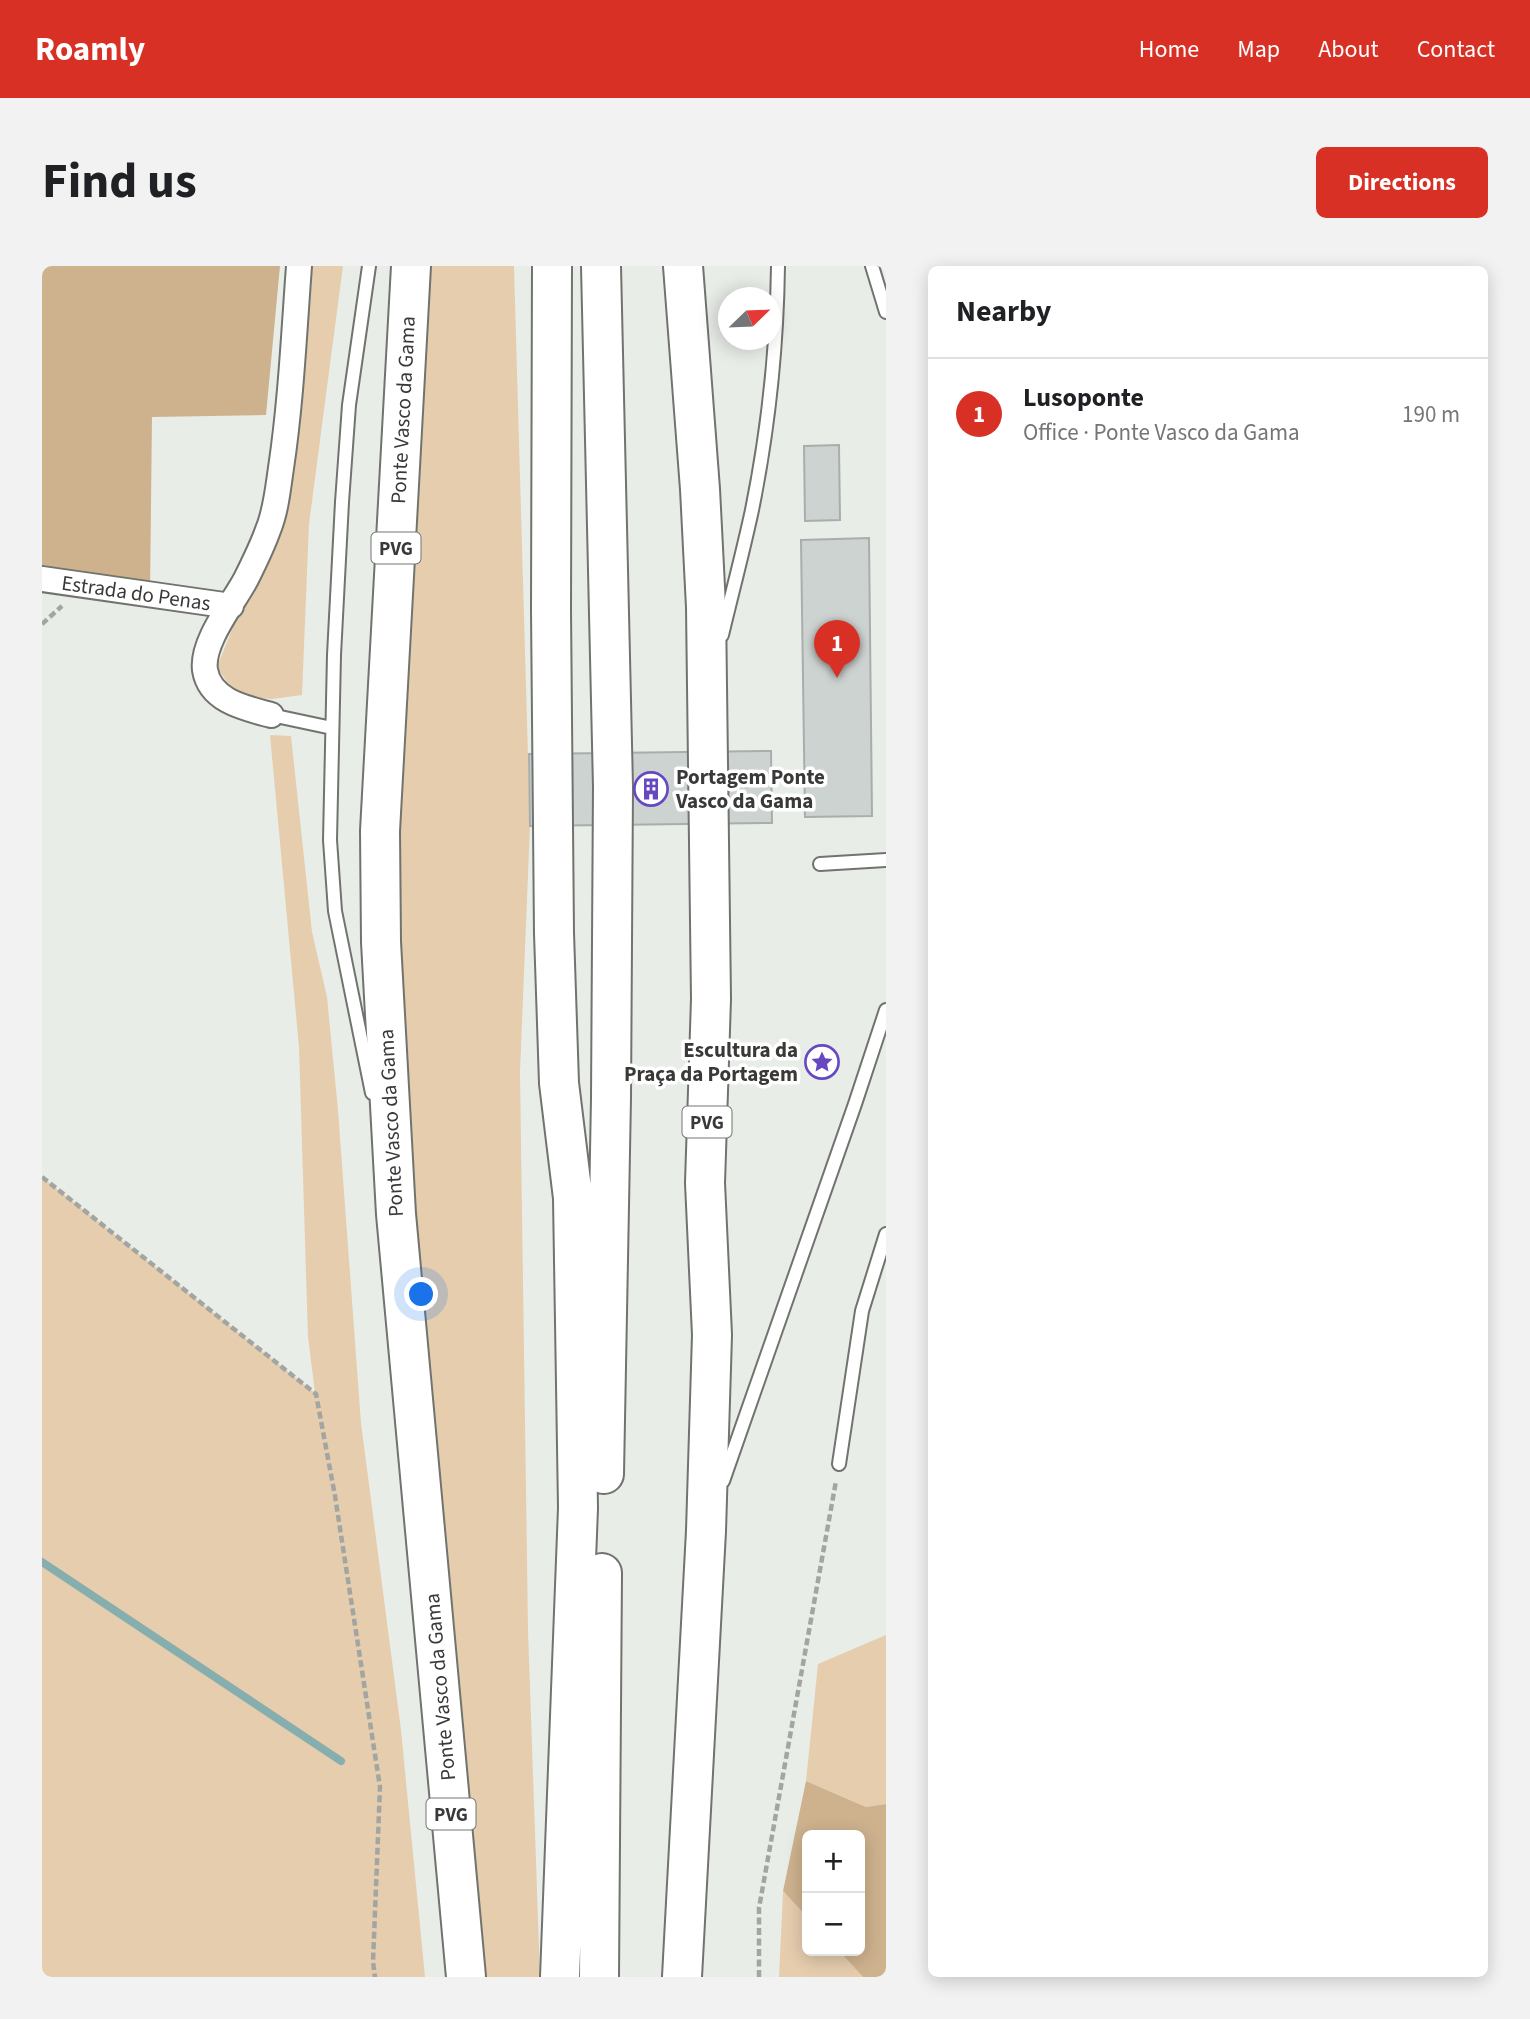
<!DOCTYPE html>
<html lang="en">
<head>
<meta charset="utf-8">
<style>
  body { margin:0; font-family:"Source Sans 3",sans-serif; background:#f2f2f2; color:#202124 }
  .controls { position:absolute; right:21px; bottom:21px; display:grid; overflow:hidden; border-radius:10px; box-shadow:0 4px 18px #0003 }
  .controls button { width:63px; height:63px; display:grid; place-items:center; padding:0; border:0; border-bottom:2px solid #e0e0e0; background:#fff; color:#202124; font:35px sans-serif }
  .compass { position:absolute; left:676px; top:21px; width:63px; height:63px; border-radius:50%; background:#fff; box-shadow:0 4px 18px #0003; rotate:67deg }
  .you { position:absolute; left:380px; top:1029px; width:24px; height:24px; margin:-18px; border:5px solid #fff; border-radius:50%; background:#1a73e8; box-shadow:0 0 0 10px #1a73e833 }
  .badge { display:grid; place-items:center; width:46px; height:46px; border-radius:50%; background:#d93025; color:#fff; font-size:23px; font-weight:700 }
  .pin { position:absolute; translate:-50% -58px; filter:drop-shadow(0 2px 4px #0008) }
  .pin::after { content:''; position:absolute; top:37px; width:24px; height:21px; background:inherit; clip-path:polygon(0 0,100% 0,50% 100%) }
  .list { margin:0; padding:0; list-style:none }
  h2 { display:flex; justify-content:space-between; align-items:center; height:91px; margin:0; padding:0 28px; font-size:30px }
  h2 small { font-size:23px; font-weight:400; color:#757577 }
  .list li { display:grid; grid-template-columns:46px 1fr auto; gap:21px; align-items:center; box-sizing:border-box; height:112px; padding:0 28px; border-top:2px solid #e0e0e0 }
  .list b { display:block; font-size:26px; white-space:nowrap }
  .list p { margin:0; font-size:23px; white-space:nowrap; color:#757577 }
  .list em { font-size:23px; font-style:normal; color:#757577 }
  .map { position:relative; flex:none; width:844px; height:1711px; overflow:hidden; border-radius:10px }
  header { display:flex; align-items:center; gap:42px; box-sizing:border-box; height:98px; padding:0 35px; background:#d93025; color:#fff }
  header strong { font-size:33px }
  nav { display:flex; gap:38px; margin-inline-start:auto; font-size:24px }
  .intro { display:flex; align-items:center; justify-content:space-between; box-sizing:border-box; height:168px; padding:0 42px }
  h1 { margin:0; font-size:49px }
  .button { padding:18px 32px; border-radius:10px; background:#d93025; color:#fff; font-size:24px; font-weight:700 }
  main { display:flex; gap:42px; padding:0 42px }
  aside { flex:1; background:#fff; border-radius:10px; box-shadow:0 4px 18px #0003 }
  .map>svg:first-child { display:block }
  .green { fill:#e6cdae }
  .forest { fill:#ceb28e }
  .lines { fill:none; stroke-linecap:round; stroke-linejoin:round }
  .stream { stroke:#86aeae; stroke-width:8 }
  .building { fill:#cdd3d0; stroke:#a8aeab; stroke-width:2 }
  .lane-casing { stroke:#70736e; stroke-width:16 }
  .street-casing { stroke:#70736e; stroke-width:28 }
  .highway-casing { stroke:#70736e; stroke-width:42 }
  .path { stroke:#a2a5a1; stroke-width:4.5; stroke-dasharray:7 3.5; stroke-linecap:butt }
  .lane { stroke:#fff; stroke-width:12 }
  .street { stroke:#fff; stroke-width:24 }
  .highway { stroke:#fff; stroke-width:38 }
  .labels { text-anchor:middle; stroke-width:7; stroke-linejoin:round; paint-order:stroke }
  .shield { fill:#fff; stroke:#747574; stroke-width:2 }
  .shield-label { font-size:19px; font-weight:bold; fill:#393a38 }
  .street-label { font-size:21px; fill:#393a38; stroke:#fff }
  .poi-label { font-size:21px; font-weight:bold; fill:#393a38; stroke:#fff; text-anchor:start }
</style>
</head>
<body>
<header>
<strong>Roamly</strong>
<nav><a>Home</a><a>Map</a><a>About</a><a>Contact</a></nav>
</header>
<div class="intro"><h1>Find us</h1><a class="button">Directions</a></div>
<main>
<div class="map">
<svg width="844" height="1711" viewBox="0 0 844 1711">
  <rect width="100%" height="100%" fill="#e9ede8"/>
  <path class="green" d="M 266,0 L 301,0 L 267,258 L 260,429 L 230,433 L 195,431 L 175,401 L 197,346 L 236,266 Z
    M 376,0 L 472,0 L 488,560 L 478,806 L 486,1364 L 498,1711 L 440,1711 L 370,946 L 354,694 L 359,310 Z
    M 228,469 L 249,470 L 270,666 L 285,731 L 296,844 L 319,1157 L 359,1464 L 383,1711 L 0,1711 L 0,911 L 273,1127 L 266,1071 L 257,781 Z
    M 844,1369 L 844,1538 L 824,1541 L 764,1515 L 776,1398 Z
    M 741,1625 L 765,1651 L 765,1685 L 797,1685 L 821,1711 L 737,1711 Z"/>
  <path class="forest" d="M 0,0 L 238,0 L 224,149 L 110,151 L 108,328 L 0,313 Z
    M 764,1515 L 824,1541 L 844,1538 L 844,1711 L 821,1711 L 797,1685 L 818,1685 L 818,1569 L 765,1569 L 765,1651 L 741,1625 Z"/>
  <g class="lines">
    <path class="stream" d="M 0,1296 L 299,1495"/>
  </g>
  <path class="building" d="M 797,179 L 798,254 L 763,255 L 762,180 Z
    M 827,272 L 830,550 L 763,551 L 759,274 Z
    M 729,485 L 730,557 L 488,560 L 487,488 Z"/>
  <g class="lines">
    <g class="lane-casing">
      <path id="lane" d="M 327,0 L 307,139 L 300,236 L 292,389 L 288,574 L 293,645 L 330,827
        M 830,0 L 844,46
        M 680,369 C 690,327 701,286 710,244 C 726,165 735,81 736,0
        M 229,449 L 290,462
        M 778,598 L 844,594
        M 797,1198 L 820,1045 L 844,968
        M 681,1215 L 813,838 L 844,744"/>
    </g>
    <g class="street-casing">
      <path id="street" d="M 0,313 L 189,340
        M 229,449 C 203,442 168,435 163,404 C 159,376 192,336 204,313 C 212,297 220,281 226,264 C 234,245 236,222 239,202 C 249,135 252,67 257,0"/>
    </g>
    <g class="highway-casing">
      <path id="highway" d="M 369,0 L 338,565 L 339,676 L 354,948 L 424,1711
        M 510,0 L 509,344 L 512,667 L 517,817 L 531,932 L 536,1242 L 518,1711
        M 559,0 L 571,521 L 569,832 L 562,1208
        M 557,1711 L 560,1307
        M 640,1711 L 664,1265 L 670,1069 L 663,917 L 669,733 L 664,341 L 658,223 L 641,0"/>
    </g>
    <path class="path" d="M 0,358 L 20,340
      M 0,911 L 274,1128 L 293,1230 L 338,1521 L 331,1696 L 333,1711
      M 717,1711 L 717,1642 L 794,1215"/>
    <use href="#lane" class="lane"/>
    <use href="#street" class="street"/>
    <use href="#highway" class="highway"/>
  </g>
  <defs>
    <g id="building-ring" transform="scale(1.75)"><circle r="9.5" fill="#fff" stroke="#6648c0" stroke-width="1.5"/><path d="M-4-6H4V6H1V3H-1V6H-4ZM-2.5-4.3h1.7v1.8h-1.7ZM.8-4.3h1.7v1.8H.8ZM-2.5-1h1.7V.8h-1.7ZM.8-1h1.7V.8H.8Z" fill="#6648c0"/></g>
    <g id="sight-ring" transform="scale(1.75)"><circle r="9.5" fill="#fff" stroke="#6648c0" stroke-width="1.5"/><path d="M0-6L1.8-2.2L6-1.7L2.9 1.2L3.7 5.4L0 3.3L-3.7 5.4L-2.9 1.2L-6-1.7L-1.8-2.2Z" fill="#6648c0"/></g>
  </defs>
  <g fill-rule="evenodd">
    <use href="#building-ring" x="609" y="523"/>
    <use href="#sight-ring" x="780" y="796"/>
  </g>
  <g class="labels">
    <g class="shield">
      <rect x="329.5" y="266.5" width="49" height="31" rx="5"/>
      <rect x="640.5" y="840.5" width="49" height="31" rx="5"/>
      <rect x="384.5" y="1532.5" width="49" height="31" rx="5"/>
    </g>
    <g class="shield-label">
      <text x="354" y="289">PVG</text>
      <text x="665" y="863">PVG</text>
      <text x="409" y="1555">PVG</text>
    </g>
    <g class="street-label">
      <text transform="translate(361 144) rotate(-87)" y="7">Ponte Vasco da Gama</text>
      <text transform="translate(94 327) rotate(8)" y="7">Estrada do Penas</text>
      <text transform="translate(349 857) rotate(-93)" y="7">Ponte Vasco da Gama</text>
      <text transform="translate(398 1421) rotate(-95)" y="7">Ponte Vasco da Gama</text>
    </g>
    <g class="poi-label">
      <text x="634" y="518">Portagem Ponte<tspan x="634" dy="24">Vasco da Gama</tspan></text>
      <text x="756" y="791" text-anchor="end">Escultura da<tspan x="756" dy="24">Praça da Portagem</tspan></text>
    </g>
  </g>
</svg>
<div class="controls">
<button>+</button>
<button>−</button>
</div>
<svg class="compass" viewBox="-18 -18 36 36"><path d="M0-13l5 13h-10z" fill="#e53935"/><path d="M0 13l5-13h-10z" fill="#757577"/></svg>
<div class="you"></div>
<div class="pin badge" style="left:795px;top:412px">1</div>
</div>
<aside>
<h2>Nearby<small></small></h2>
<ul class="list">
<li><span class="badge">1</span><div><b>Lusoponte</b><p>Office · Ponte Vasco da Gama</p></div><em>190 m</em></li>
</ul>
</aside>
</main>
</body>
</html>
